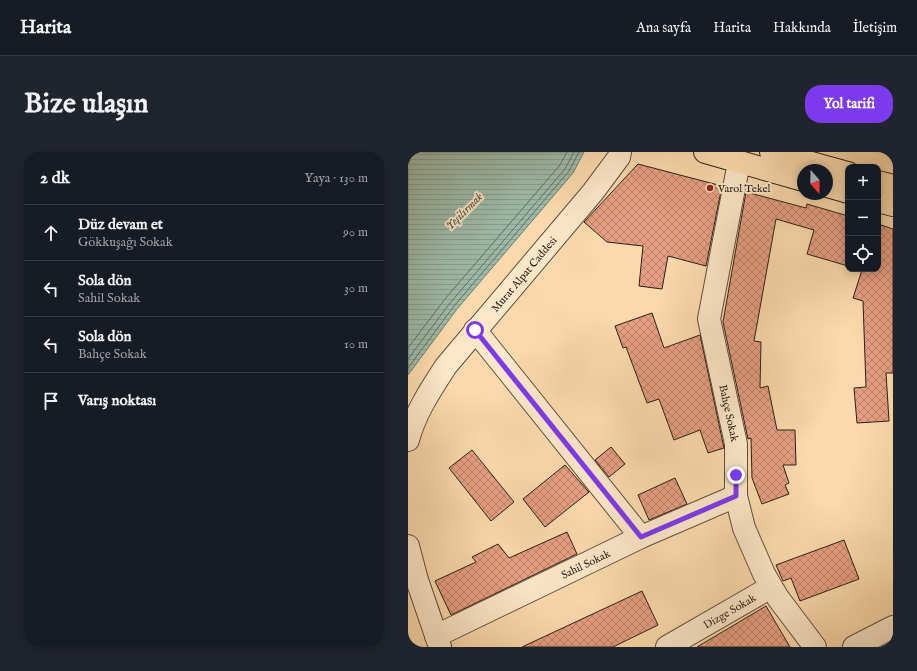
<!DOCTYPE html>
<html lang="tr">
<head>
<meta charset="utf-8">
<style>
  body { margin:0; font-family:"IM FELL English",serif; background:#20242c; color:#f1f3f6 }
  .controls { position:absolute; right:12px; top:12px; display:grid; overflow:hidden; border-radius:8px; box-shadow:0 2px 10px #0003 }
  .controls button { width:36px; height:36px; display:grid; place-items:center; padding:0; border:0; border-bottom:1px solid #363941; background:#171b24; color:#f1f3f6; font:20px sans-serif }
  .compass { position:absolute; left:389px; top:12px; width:36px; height:36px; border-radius:50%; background:#171b24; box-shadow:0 2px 10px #0003; rotate:160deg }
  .stop { position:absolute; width:12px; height:12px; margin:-9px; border:3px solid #7c3aed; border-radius:50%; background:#fff }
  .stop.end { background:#7c3aed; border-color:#fff; box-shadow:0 1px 4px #0008 }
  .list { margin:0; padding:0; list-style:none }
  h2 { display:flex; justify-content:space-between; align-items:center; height:52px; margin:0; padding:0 16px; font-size:17px }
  h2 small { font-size:13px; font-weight:400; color:#9ea1a6 }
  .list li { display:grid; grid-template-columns:26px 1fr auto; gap:12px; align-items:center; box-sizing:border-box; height:56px; padding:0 16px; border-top:1px solid #363941 }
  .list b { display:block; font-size:15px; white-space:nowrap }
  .list p { margin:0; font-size:13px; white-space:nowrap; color:#9ea1a6 }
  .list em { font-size:13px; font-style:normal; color:#9ea1a6 }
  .icon { flex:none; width:22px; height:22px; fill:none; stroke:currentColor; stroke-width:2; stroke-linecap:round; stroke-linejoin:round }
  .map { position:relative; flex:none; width:485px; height:495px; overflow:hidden; border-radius:16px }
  header { display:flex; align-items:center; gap:24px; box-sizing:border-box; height:56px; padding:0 20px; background:#171b24; border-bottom:1px solid #363941 }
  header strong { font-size:19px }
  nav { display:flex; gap:22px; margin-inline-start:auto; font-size:14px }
  .intro { display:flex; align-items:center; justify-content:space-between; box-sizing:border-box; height:96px; padding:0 24px }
  h1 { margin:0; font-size:28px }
  .button { padding:10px 18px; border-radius:16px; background:#7c3aed; color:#fff; font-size:14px; font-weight:700 }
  main { display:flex; gap:24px; padding:0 24px }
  aside { flex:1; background:#171b24; border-radius:16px; box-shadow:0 2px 10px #0003 }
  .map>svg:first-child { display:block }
  .water { fill:url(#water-rules); stroke:#707d70 }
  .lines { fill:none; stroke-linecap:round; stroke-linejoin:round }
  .shore { stroke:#646e61; stroke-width:1 }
  .building { fill:url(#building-cross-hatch); stroke:#2b2018 }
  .street-casing { stroke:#5f4e3d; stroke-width:24 }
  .primary-casing { stroke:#2b2018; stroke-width:24 }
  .street { stroke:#fce7c9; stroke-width:22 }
  .primary { stroke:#fadaac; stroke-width:22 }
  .route { stroke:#7c3aed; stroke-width:5 }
  .poi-dot { fill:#8f2418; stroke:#fce7c9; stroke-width:1.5 }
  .labels { text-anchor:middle; stroke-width:4; stroke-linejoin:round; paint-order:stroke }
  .poi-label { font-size:11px; fill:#2b2018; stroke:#fce7c9; text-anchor:start }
  .street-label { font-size:11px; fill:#2b2018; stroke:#fce7c9 }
  .water-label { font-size:12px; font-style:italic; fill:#4e4e44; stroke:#fce7c9 }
</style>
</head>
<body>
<header>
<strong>Harita</strong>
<nav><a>Ana sayfa</a><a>Harita</a><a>Hakkında</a><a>İletişim</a></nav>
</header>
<div class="intro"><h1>Bize ulaşın</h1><a class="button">Yol tarifi</a></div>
<main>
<aside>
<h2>2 dk<small>Yaya · 130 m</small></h2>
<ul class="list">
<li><svg class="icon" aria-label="ahead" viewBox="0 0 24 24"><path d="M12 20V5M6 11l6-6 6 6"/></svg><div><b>Düz devam et</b><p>Gökkuşağı Sokak</p></div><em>90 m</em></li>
<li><svg class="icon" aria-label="left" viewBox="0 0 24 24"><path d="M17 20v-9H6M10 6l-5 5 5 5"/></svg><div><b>Sola dön</b><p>Sahil Sokak</p></div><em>30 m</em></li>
<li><svg class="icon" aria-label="left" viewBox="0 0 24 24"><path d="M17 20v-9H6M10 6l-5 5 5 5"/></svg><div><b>Sola dön</b><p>Bahçe Sokak</p></div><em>10 m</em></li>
<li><svg class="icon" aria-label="arrive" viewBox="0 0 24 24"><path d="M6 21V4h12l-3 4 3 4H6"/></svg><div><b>Varış noktası</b></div></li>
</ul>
</aside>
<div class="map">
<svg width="485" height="495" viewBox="0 0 485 495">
  <defs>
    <pattern id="water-rules" width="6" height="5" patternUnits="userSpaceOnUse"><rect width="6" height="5" fill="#9ebbaa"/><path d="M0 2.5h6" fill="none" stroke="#88a092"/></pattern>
    <pattern id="building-cross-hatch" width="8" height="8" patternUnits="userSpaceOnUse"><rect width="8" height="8" fill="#e69f82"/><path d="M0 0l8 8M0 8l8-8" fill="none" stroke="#bb8169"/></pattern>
  </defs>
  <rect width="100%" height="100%" fill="#fadaac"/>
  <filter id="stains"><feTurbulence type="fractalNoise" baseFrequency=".005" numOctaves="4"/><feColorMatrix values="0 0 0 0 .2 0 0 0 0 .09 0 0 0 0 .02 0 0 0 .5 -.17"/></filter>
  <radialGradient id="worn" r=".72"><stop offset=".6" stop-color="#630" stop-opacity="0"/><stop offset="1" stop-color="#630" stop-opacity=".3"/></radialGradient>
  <path class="water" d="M 5,0 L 176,0 L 165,21 L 49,157 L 0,223 L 0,14 Z"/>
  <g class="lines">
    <path class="shore" d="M 0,196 L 37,147 L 152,13 L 159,0
      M 0,207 L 42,151 L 157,17 L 166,0
      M 0,216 L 46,154 L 161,19 L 171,0"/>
  </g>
  <path class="building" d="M 230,12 L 314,34 L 298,114 L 260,104 L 254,137 L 231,134 L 235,94 L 199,90 L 176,70 Z
    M 338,40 L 398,56 L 399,52 L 440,64 L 440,114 L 399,102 L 406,78 L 368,67 L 346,189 L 353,190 L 352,236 L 360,234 L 369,278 L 387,278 L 388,313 L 375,313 L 381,331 L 377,333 L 381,342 L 354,352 L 344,326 L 343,286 L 340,287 L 315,170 Z
    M 470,72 L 485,77 L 485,221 L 478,221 L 481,269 L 449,271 L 446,236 L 458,235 L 455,149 L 445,146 L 454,118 L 451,117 L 470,117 Z
    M 244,161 L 256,196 L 292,183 L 316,296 L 300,301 L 292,278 L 266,288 L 251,247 L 239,251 L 218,195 L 215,196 L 207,174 Z
    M 203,295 L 217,312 L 201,325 L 187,308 Z
    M 64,298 L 106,350 L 83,369 L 41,316 Z
    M 157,313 L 181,340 L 137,375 L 115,347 Z
    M 267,326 L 279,352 L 241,368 L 230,343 Z
    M 159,380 L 169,402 L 43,463 L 27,429 L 68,410 L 64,405 L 90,392 L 101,406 Z
    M 436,388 L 451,427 L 392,449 L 383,426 L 375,429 L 368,413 Z
    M 234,439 L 250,473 L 205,495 L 114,495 Z
    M 358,454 L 382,495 L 289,495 Z"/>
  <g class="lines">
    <g class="street-casing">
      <g id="street">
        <path id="s1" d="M 331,10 L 301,167 L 328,292 L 328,344 L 336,376 L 356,422 L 370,446 L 407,495"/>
        <path d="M 67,178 L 233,385"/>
        <path id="s2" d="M 0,288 C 7,261 23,237 38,214 L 185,40 L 211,5 L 212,0"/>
        <path d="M 0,394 L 9,428 L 32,495"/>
        <path id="s3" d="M 28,484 L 233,385 L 328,344"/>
        <path id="s4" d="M 259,495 L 363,435"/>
        <path d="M 446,495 L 485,475"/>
      </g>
    </g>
    <g class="primary-casing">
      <path id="primary" d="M 297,0 L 395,28
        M 363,0 L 440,21
        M 470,30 L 485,34
        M 419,34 L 440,40
        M 470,49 L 485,53"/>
    </g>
    <use href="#street" class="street"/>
    <use href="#primary" class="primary"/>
  </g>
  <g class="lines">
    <path class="route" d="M 67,178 L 233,385 L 328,344 L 328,323"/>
  </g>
  <circle class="poi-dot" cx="302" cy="36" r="4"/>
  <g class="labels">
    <g class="poi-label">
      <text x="310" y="40">Varol Tekel</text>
    </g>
    <g class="street-label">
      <text dy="4" stroke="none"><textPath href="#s2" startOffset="204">Murat Alpat Caddesi</textPath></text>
      <text dy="4" stroke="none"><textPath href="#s1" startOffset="256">Bahçe Sokak</textPath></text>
      <text dy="4" stroke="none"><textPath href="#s3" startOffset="166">Sahil Sokak</textPath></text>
      <text dy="4" stroke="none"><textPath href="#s4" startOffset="72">Dizge Sokak</textPath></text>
    </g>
    <g class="water-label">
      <text transform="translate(56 59) rotate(-45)" y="4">Yeşilırmak</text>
    </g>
  </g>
  <rect width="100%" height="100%" filter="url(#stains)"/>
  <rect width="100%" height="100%" fill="url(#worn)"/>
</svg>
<div class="controls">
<button>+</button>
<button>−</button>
<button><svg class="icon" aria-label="locate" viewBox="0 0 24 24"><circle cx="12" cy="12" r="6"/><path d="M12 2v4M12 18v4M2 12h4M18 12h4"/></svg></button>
</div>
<svg class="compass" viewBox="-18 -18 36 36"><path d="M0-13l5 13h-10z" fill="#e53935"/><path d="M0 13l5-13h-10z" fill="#9ea1a6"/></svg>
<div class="stop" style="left:67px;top:178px"></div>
<div class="stop end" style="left:328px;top:323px"></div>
</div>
</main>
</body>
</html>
